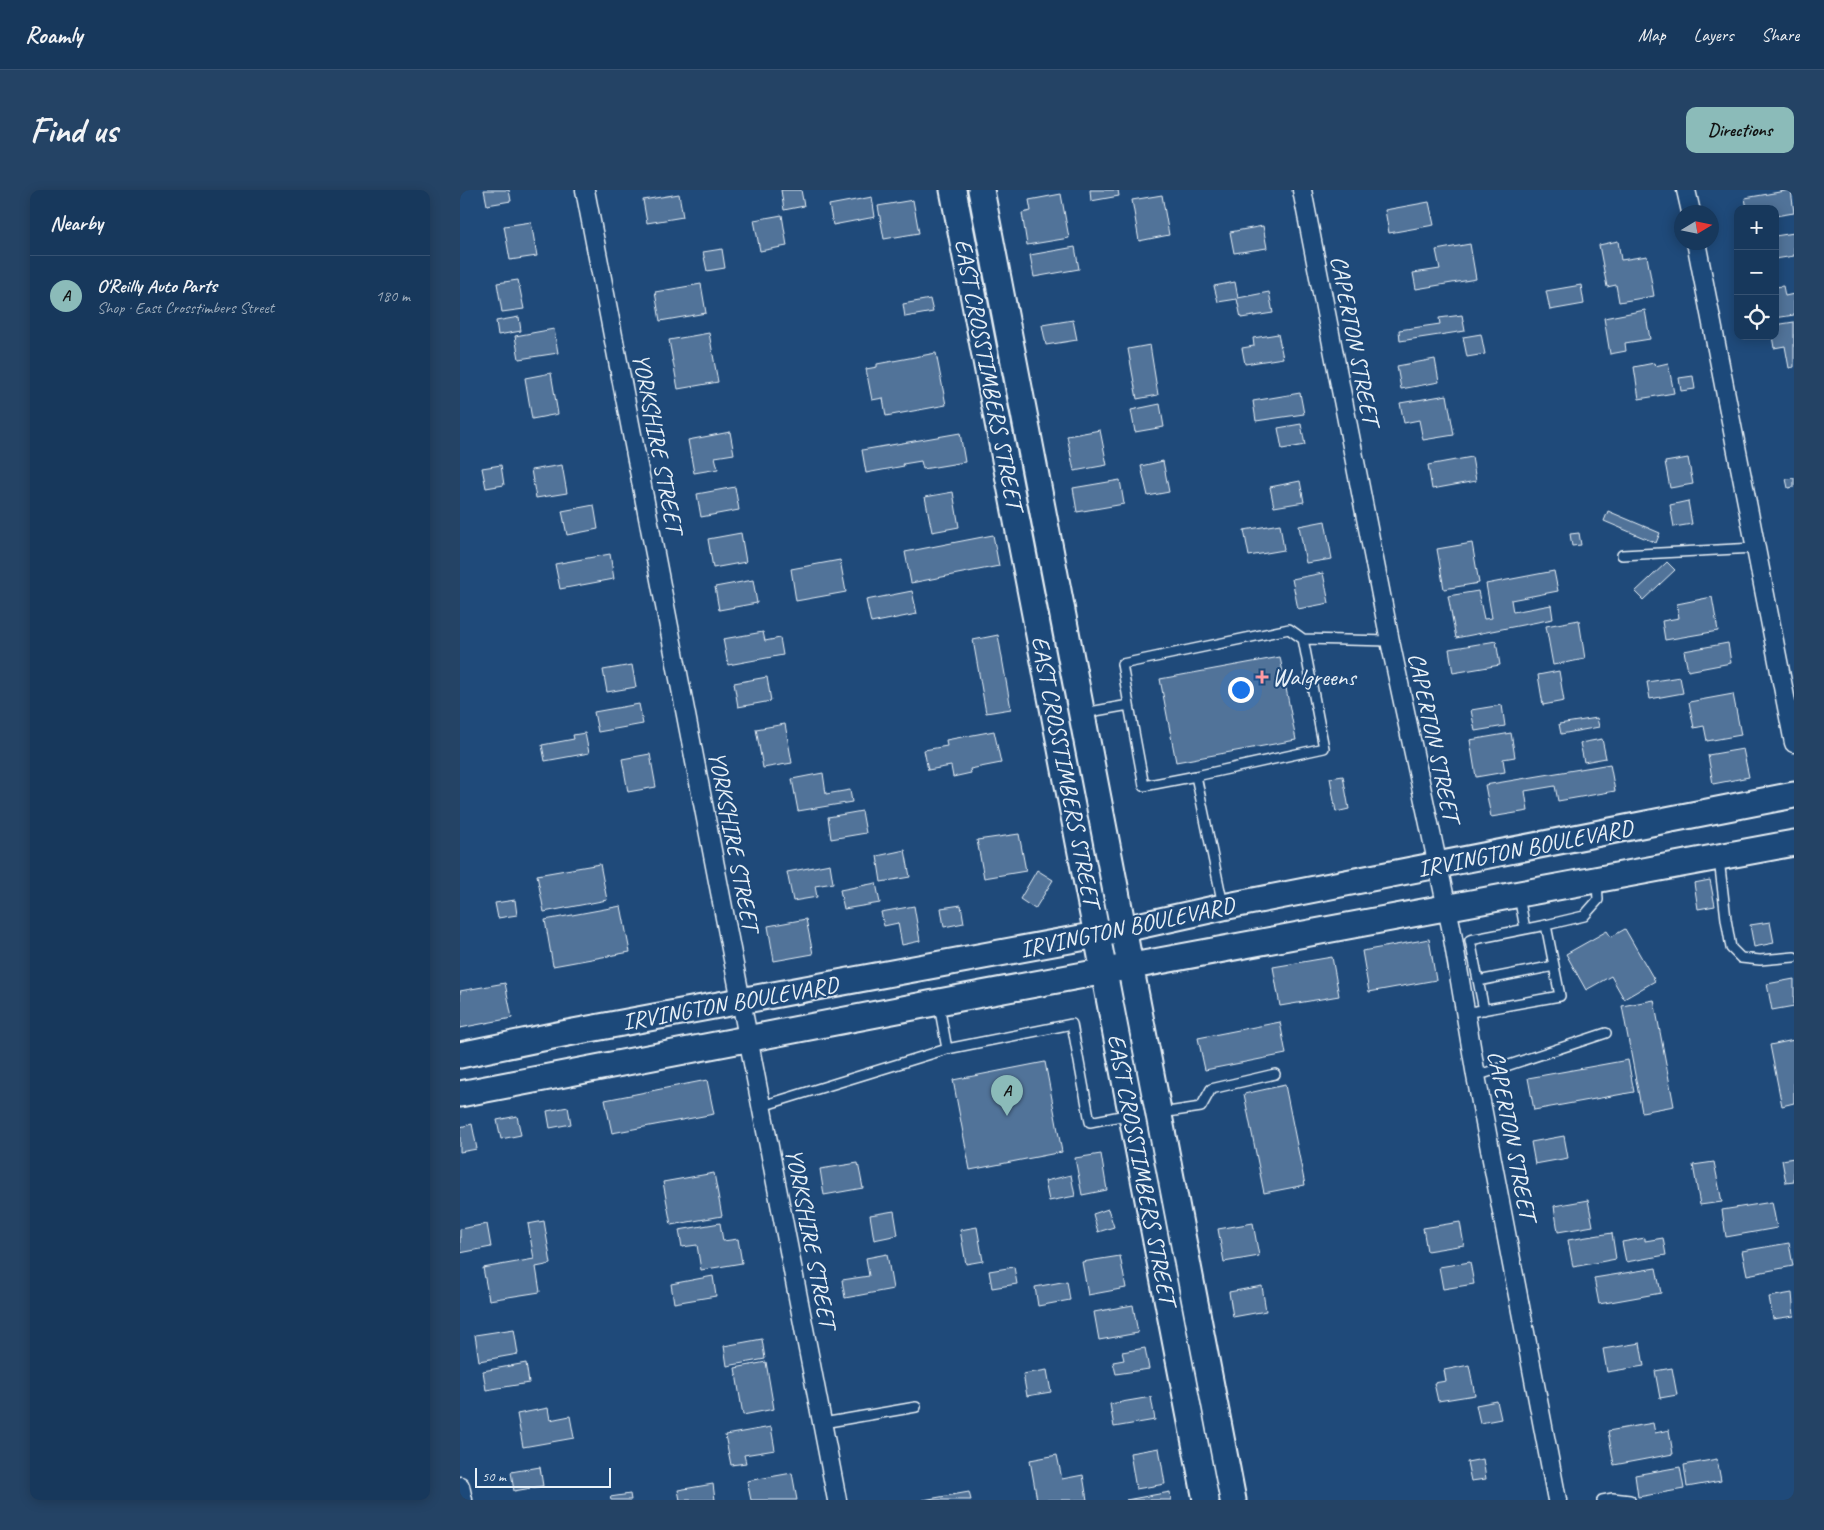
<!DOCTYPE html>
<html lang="en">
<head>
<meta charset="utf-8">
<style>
  body { margin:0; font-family:Caveat,sans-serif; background:#244365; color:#f1f3f6 }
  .controls { position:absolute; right:15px; top:15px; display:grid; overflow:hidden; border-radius:10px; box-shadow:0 2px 12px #0003 }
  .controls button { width:45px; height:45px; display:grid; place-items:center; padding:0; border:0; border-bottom:1px solid #365272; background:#17385c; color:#f1f3f6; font:25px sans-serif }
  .compass { position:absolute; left:1214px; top:15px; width:45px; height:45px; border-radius:50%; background:#17385c; box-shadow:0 2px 12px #0003; rotate:80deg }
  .scale { position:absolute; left:15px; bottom:12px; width:136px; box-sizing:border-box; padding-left:5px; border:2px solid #e8f1f8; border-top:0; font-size:14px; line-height:18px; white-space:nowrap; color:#e8f1f8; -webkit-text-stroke:4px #1f4a7a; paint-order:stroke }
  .you { position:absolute; left:780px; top:499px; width:18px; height:18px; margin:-12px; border:4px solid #fff; border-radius:50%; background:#1a73e8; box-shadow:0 0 0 8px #1a73e833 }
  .badge { display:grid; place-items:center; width:32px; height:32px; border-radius:50%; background:#8bbbb9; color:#111; font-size:16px; font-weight:700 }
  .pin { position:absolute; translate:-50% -41px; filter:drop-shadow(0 1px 2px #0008) }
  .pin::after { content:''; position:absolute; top:26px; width:18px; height:15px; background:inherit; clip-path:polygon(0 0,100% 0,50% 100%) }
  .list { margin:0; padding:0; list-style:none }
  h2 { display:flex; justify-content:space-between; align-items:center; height:65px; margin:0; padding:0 20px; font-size:21px }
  h2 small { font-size:16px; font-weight:400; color:#9eacbb }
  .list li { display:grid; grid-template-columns:32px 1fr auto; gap:15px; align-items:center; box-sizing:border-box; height:80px; padding:0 20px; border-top:1px solid #365272 }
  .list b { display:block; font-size:19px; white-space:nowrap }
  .list p { margin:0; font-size:16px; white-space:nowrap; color:#9eacbb }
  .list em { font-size:16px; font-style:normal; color:#9eacbb }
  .icon { flex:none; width:28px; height:28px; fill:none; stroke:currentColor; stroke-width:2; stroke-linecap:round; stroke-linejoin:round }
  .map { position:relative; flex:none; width:1334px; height:1310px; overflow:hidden; border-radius:10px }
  header { display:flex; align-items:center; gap:30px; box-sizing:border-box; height:70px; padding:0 25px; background:#17385c; border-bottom:1px solid #365272 }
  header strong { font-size:24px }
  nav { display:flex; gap:28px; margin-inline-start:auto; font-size:18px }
  .intro { display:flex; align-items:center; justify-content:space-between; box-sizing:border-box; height:120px; padding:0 30px }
  h1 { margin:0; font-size:35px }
  .button { padding:12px 22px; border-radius:10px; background:#8bbbb9; color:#111; font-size:18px; font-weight:700 }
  main { display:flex; gap:30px; padding:0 30px }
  aside { flex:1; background:#17385c; border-radius:10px; box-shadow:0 2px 12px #0003 }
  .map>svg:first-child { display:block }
  .building { fill:#517399; stroke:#e8f1f8 }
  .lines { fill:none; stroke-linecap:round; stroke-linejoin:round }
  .lane-casing { stroke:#e8f1f8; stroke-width:12 }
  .street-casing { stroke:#e8f1f8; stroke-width:21 }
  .secondary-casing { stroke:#e8f1f8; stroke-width:29 }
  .lane { stroke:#1f4a7a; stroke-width:9 }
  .street { stroke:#1f4a7a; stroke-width:18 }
  .secondary { stroke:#1f4a7a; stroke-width:25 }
  .poi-dot { fill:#ff9aa2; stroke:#1f4a7a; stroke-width:2 }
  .labels { text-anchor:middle; stroke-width:4; stroke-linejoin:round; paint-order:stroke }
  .street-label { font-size:24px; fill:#e8f1f8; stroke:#1f4a7a }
  .poi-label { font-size:24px; fill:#e8f1f8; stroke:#1f4a7a; text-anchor:start }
</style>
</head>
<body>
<header>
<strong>Roamly</strong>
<nav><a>Map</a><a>Layers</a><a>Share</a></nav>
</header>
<div class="intro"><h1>Find us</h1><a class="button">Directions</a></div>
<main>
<aside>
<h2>Nearby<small></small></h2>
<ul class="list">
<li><span class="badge">A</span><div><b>O'Reilly Auto Parts</b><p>Shop · East Crosstimbers Street</p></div><em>180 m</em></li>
</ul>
</aside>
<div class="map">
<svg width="1334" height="1310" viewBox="0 0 1334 1310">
  <rect width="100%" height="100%" fill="#1f4a7a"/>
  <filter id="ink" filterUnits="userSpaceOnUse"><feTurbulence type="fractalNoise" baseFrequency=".02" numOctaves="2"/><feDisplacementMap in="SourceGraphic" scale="10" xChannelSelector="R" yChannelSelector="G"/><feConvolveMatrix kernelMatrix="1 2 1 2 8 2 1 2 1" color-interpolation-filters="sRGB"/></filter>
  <g filter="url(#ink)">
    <path class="building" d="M 24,0 L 49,0 L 51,11 L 27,15 Z
      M 321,0 L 341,0 L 344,16 L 324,20 Z
      M 630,0 L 658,0 L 659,6 L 631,11 Z
      M 1331,0 L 1334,23 L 1315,26 L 1315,19 L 1287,19 L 1285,8 Z
      M 219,4 L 223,27 L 187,33 L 183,10 Z
      M 601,4 L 609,48 L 567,55 L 562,23 L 571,21 L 569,10 Z
      M 702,5 L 709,45 L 679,51 L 672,10 Z
      M 412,7 L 415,27 L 373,35 L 369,15 Z
      M 453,10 L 459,43 L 424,49 L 418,16 Z
      M 969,12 L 974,35 L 929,43 L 925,20 Z
      M 322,25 L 327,56 L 300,61 L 294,30 Z
      M 71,32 L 77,66 L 50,70 L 44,36 Z
      M 803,36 L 807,58 L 774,63 L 770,42 Z
      M 1334,43 L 1334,66 L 1315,69 L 1315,46 Z
      M 1158,51 L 1161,70 L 1187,66 L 1194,106 L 1159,112 L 1156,95 L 1147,97 L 1139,55 Z
      M 1010,54 L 1016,89 L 956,99 L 953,83 L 980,79 L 976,60 Z
      M 615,57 L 619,79 L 574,87 L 570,65 Z
      M 262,59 L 265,78 L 247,81 L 243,62 Z
      M 58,90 L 64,119 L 42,122 L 37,93 Z
      M 775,92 L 778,108 L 809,102 L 813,123 L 781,128 L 777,109 L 758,112 L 754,96 Z
      M 241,94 L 246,123 L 200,131 L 195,102 Z
      M 1121,95 L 1124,114 L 1090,120 L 1086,101 Z
      M 1323,96 L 1325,106 L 1334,104 L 1334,125 L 1315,128 L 1315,97 Z
      M 470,109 L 473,122 L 445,127 L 443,114 Z
      M 1185,120 L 1190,149 L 1165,153 L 1166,161 L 1150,164 L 1144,128 Z
      M 1002,125 L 1005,141 L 940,151 L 939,140 L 980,134 L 979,128 Z
      M 59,127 L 61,141 L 38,145 L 36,131 Z
      M 613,130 L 617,150 L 586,155 L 582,135 Z
      M 1334,132 L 1334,177 L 1329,178 L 1325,156 L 1314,158 L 1312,146 L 1315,146 L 1315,135 Z
      M 94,139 L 98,163 L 59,169 L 55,146 Z
      M 249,143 L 258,192 L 218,199 L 209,150 Z
      M 818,144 L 823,168 L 785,174 L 782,158 L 794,156 L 793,148 Z
      M 1021,144 L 1025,164 L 1007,167 L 1003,147 Z
      M 690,155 L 698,205 L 677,209 L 668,159 Z
      M 476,163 L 486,215 L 426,226 L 423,208 L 412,210 L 406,179 L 417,177 L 417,174 Z
      M 975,169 L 979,192 L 941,199 L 937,176 Z
      M 1194,173 L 1195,176 L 1208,173 L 1214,203 L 1179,209 L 1174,177 Z
      M 91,183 L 98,224 L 72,229 L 65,188 Z
      M 1233,186 L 1235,199 L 1221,201 L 1219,188 Z
      M 840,203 L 844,224 L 796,231 L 793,211 Z
      M 987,205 L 994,245 L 963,250 L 959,230 L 944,233 L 940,213 Z
      M 700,214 L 704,237 L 675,242 L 671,220 Z
      M 841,234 L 845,255 L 822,259 L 818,238 Z
      M 640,240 L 647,275 L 614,281 L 607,246 Z
      M 270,242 L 274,264 L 255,267 L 258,279 L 234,283 L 228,250 Z
      M 500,243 L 505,272 L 463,279 L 461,271 L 443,274 L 444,276 L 406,283 L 402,260 Z
      M 1012,267 L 1016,291 L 972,299 L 968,275 Z
      M 1228,268 L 1233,294 L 1210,298 L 1205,272 Z
      M 703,271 L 709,302 L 688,306 L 681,276 Z
      M 41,275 L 44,295 L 26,298 L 22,278 Z
      M 102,275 L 107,303 L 76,308 L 71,280 Z
      M 1334,288 L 1334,297 L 1328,298 L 1326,289 Z
      M 660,290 L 664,314 L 617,322 L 613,298 Z
      M 840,291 L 844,312 L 814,317 L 810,297 Z
      M 275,297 L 279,320 L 241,327 L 237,304 Z
      M 493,302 L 499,337 L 472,342 L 465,307 Z
      M 1228,311 L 1232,334 L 1214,337 L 1210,315 Z
      M 134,315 L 138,339 L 107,345 L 102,321 Z
      M 1148,321 L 1200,343 L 1196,353 L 1144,331 Z
      M 865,331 L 872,369 L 846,373 L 839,336 Z
      M 820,334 L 824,360 L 789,366 L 784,340 Z
      M 281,343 L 286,372 L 253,378 L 248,349 Z
      M 1119,343 L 1121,355 L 1112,356 L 1110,344 Z
      M 533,345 L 539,376 L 451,393 L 445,362 Z
      M 1012,353 L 1019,393 L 984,399 L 977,359 Z
      M 150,364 L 154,389 L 100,399 L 95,374 Z
      M 380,370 L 386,402 L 336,411 L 331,379 Z
      M 1207,372 L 1215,380 L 1183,410 L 1175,402 Z
      M 1094,381 L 1098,401 L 1051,410 L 1053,422 L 1091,415 L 1093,429 L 996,448 L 988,406 L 1018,401 L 1024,429 L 1032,428 L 1026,394 Z
      M 863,383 L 869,413 L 838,419 L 832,389 Z
      M 293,390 L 297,413 L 259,420 L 255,397 Z
      M 452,401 L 457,424 L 411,433 L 406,410 Z
      M 1252,407 L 1258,441 L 1205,450 L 1202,431 L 1219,428 L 1217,414 Z
      M 1119,430 L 1125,469 L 1093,475 L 1086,436 Z
      M 303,442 L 305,451 L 320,448 L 323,465 L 268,475 L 263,449 Z
      M 538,445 L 551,519 L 526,523 L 513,450 Z
      M 1036,451 L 1040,475 L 993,483 L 989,459 Z
      M 1268,453 L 1271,473 L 1228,481 L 1224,461 Z
      M 820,467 L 836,550 L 716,572 L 700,489 Z
      M 172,475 L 176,497 L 147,502 L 143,480 Z
      M 1099,481 L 1104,511 L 1083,515 L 1078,485 Z
      M 307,487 L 311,511 L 278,517 L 274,493 Z
      M 1220,487 L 1223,503 L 1190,509 L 1187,492 Z
      M 1273,504 L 1281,545 L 1247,551 L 1244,536 L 1234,538 L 1229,512 Z
      M 179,514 L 183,534 L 138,542 L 134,522 Z
      M 1042,515 L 1045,536 L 1015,541 L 1011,520 Z
      M 1137,528 L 1139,537 L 1101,544 L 1099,534 Z
      M 325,534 L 332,573 L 303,578 L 296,539 Z
      M 534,541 L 541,573 L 510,579 L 511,583 L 493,587 L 491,576 L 468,580 L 464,560 L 487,556 L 486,550 Z
      M 125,543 L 129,563 L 85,571 L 82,555 L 114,549 L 113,545 Z
      M 1051,543 L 1055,567 L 1043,569 L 1045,582 L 1016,587 L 1010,550 Z
      M 1142,549 L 1146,568 L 1124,572 L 1120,553 Z
      M 1283,559 L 1289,587 L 1253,594 L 1248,565 Z
      M 190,564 L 196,597 L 168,602 L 162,569 Z
      M 1150,574 L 1155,601 L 1098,611 L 1095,596 L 1065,601 L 1068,621 L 1031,627 L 1025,595 Z
      M 363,583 L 366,604 L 390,600 L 392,612 L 338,621 L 332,589 Z
      M 883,586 L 889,619 L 876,622 L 870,588 Z
      M 402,621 L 406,643 L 371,649 L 368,627 Z
      M 559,644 L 566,681 L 524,688 L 517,650 Z
      M 445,660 L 450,687 L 421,692 L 417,666 Z
      M 140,674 L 147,710 L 84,722 L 77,685 Z
      M 370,674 L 373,693 L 355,696 L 357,707 L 333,711 L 327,682 Z
      M 577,680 L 593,690 L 575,719 L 560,709 Z
      M 1250,690 L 1255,716 L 1238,719 L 1234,693 Z
      M 416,693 L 420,713 L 384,719 L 380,700 Z
      M 55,710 L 57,725 L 38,728 L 35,713 Z
      M 501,715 L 504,733 L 484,737 L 481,718 Z
      M 161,716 L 170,762 L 93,776 L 85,730 Z
      M 454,716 L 460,751 L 442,755 L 438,733 L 424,736 L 421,722 Z
      M 346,729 L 353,764 L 314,771 L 308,736 Z
      M 1310,732 L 1314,753 L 1294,757 L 1290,735 Z
      M 1165,739 L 1195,791 L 1164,809 L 1151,786 L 1126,800 L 1106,764 L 1147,741 L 1151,747 Z
      M 969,749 L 976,790 L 909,802 L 902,761 Z
      M 872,767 L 879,806 L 820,816 L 813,777 Z
      M 1334,789 L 1334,816 L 1312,820 L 1307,794 Z
      M 45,793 L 52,828 L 0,838 L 0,801 Z
      M 1194,810 L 1214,916 L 1182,922 L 1162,816 Z
      M 820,832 L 826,864 L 745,880 L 738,848 Z
      M 1334,850 L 1334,913 L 1322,916 L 1310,855 Z
      M 1168,870 L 1174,902 L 1074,920 L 1068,888 Z
      M 585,872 L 602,962 L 510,980 L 493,890 Z
      M 247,890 L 254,924 L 152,943 L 145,910 Z
      M 825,895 L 845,995 L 804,1003 L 784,904 Z
      M 108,917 L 111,934 L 90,938 L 87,921 Z
      M 57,926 L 61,945 L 41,949 L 37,930 Z
      M 12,934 L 17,959 L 0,962 L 0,937 Z
      M 1104,946 L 1108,968 L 1075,974 L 1071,952 Z
      M 641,964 L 647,1000 L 622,1005 L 615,968 Z
      M 1334,968 L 1334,992 L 1326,993 L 1322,970 Z
      M 1254,972 L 1262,1012 L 1240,1015 L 1233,975 Z
      M 398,973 L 403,998 L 364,1005 L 360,979 Z
      M 254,983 L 262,1026 L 211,1035 L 203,992 Z
      M 611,985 L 615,1006 L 589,1011 L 585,991 Z
      M 1128,1010 L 1133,1036 L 1098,1042 L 1094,1016 Z
      M 1312,1012 L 1317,1038 L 1266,1047 L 1262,1020 Z
      M 648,1019 L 654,1037 L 638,1042 L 633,1024 Z
      M 434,1021 L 438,1045 L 414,1050 L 410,1025 Z
      M 84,1031 L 91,1074 L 76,1077 L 80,1102 L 29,1110 L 23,1078 L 74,1069 L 68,1034 Z
      M 1000,1032 L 1004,1055 L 967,1061 L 963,1038 Z
      M 260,1033 L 263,1051 L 278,1049 L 282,1073 L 241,1080 L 237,1055 L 222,1057 L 219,1040 Z
      M 793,1033 L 799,1066 L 764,1072 L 758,1039 Z
      M 27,1034 L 31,1057 L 0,1063 L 0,1039 Z
      M 517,1037 L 523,1071 L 506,1074 L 500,1040 Z
      M 1152,1043 L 1156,1069 L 1113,1077 L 1108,1050 Z
      M 1185,1048 L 1185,1051 L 1203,1048 L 1206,1065 L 1166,1072 L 1162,1052 Z
      M 1329,1053 L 1333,1076 L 1287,1085 L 1282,1061 Z
      M 427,1064 L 433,1099 L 385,1108 L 382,1090 L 409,1086 L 406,1068 Z
      M 660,1066 L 666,1098 L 628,1105 L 622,1072 Z
      M 1010,1072 L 1014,1094 L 983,1099 L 979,1077 Z
      M 554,1077 L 557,1094 L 532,1098 L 529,1081 Z
      M 1196,1078 L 1201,1103 L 1139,1114 L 1134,1088 Z
      M 253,1086 L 256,1106 L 214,1113 L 211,1094 Z
      M 607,1091 L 610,1110 L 578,1116 L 575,1097 Z
      M 802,1096 L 806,1121 L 773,1127 L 769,1102 Z
      M 1332,1103 L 1334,1126 L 1313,1129 L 1309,1107 Z
      M 673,1115 L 678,1143 L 639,1150 L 634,1122 Z
      M 54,1139 L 58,1164 L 19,1171 L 15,1145 Z
      M 302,1149 L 305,1169 L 267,1176 L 264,1156 Z
      M 1180,1153 L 1184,1176 L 1147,1182 L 1143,1159 Z
      M 685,1158 L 689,1179 L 656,1184 L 653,1172 L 664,1170 L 662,1162 Z
      M 306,1172 L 314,1219 L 283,1225 L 275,1178 Z
      M 66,1173 L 69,1193 L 26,1200 L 23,1181 Z
      M 1009,1175 L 1015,1205 L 978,1211 L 974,1193 L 986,1191 L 984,1180 Z
      M 1212,1178 L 1217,1205 L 1200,1208 L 1195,1181 Z
      M 587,1180 L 591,1202 L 567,1206 L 563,1184 Z
      M 691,1207 L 695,1230 L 654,1237 L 650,1214 Z
      M 1037,1211 L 1041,1229 L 1020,1233 L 1016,1215 Z
      M 88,1218 L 90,1230 L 110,1226 L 114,1248 L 63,1257 L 57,1224 Z
      M 1193,1233 L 1195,1243 L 1209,1240 L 1213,1264 L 1154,1275 L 1148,1241 Z
      M 311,1237 L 315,1260 L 284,1265 L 286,1273 L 271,1275 L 265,1245 Z
      M 699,1258 L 705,1294 L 676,1299 L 670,1263 Z
      M 597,1265 L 602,1289 L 623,1285 L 627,1310 L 577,1310 L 570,1270 Z
      M 1023,1269 L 1026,1289 L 1011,1291 L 1007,1272 Z
      M 1257,1269 L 1261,1291 L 1227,1297 L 1224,1275 Z
      M 80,1277 L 83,1296 L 54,1301 L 51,1282 Z
      M 1220,1277 L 1224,1299 L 1178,1307 L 1175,1285 Z
      M 332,1283 L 337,1310 L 291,1310 L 287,1291 Z
      M 253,1294 L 255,1310 L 220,1310 L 218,1300 Z
      M 509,1302 L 511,1310 L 463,1310 Z
      M 710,1302 L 711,1310 L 666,1310 Z
      M 170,1304 L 171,1310 L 151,1310 L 150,1307 Z"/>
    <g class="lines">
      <g class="lane-casing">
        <path id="lane" d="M 1162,365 L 1295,358
          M 669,515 L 662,474 L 829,439 L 843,449
          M 624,523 L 669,515 L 684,596 L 736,586
          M 1259,669 L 1266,729 L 1271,758 L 1281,768 L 1300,770 L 1334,767
          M 1059,706 L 1065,739
          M 763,715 L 736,586 L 864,558 L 843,449 L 930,451
          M 1018,791 L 1094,776
          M 479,815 L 487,859
          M 1024,820 L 1010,750 L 1086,735
          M 1005,823 L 1100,806 L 1086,735 L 1124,726 L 1138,710 L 1137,692
          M 1016,886 L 1146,843
          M 302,916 L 487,859 L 612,834 L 630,932 L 671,924
          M 701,923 L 741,917 L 751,899 L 815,884
          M 363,1233 L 456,1217
          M 1142,1310 L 1153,1308 L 1170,1310"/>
      </g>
      <g class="street-casing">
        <path id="street" d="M 125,0 L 377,1310
          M 842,0 L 930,451 L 991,737 L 1016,886 L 1097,1310
          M 1226,0 L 1231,22
          M 1236,52 L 1334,553
          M 0,1296 L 3,1310"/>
      </g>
      <g class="secondary-casing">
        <path id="secondary" d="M 493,0 L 746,1310
          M 521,0 L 773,1310
          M 0,865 L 97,845 L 637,745 L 763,717 L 1334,605
          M 0,904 L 500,808 L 1334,653"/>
      </g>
      <use href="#lane" class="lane"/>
      <use href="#street" class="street"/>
      <use href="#secondary" class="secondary"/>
    </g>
  </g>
  <path class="poi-dot" d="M799.5 479.5h5v5h5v5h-5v5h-5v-5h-5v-5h5z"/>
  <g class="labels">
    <g class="street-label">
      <text transform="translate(895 150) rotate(79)" y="8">CAPERTON STREET</text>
      <text transform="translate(529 184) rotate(79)" y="8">EAST CROSSTIMBERS STREET</text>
      <text transform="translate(198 253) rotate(79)" y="8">YORKSHIRE STREET</text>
      <text transform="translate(974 547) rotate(78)" y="8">CAPERTON STREET</text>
      <text transform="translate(606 581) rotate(79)" y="8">EAST CROSSTIMBERS STREET</text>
      <text transform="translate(274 651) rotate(79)" y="8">YORKSHIRE STREET</text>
      <text transform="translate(1065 658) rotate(-11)" y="8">IRVINGTON BOULEVARD</text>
      <text transform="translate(667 737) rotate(-12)" y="8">IRVINGTON BOULEVARD</text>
      <text transform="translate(270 813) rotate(-10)" y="8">IRVINGTON BOULEVARD</text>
      <text transform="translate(1052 945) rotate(79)" y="8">CAPERTON STREET</text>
      <text transform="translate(682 979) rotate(79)" y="8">EAST CROSSTIMBERS STREET</text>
      <text transform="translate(351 1048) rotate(79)" y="8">YORKSHIRE STREET</text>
    </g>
    <g class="poi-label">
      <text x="812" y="495">Walgreens</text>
    </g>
  </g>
</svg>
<div class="controls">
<button>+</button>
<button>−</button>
<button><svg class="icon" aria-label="locate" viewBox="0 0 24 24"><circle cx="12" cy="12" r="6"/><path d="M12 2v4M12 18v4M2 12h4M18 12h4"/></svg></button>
</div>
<svg class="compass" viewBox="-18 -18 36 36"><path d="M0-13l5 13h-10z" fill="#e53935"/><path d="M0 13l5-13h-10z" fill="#9eacbb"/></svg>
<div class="scale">50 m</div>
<div class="you"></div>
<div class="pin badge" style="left:547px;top:926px">A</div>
</div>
</main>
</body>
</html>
